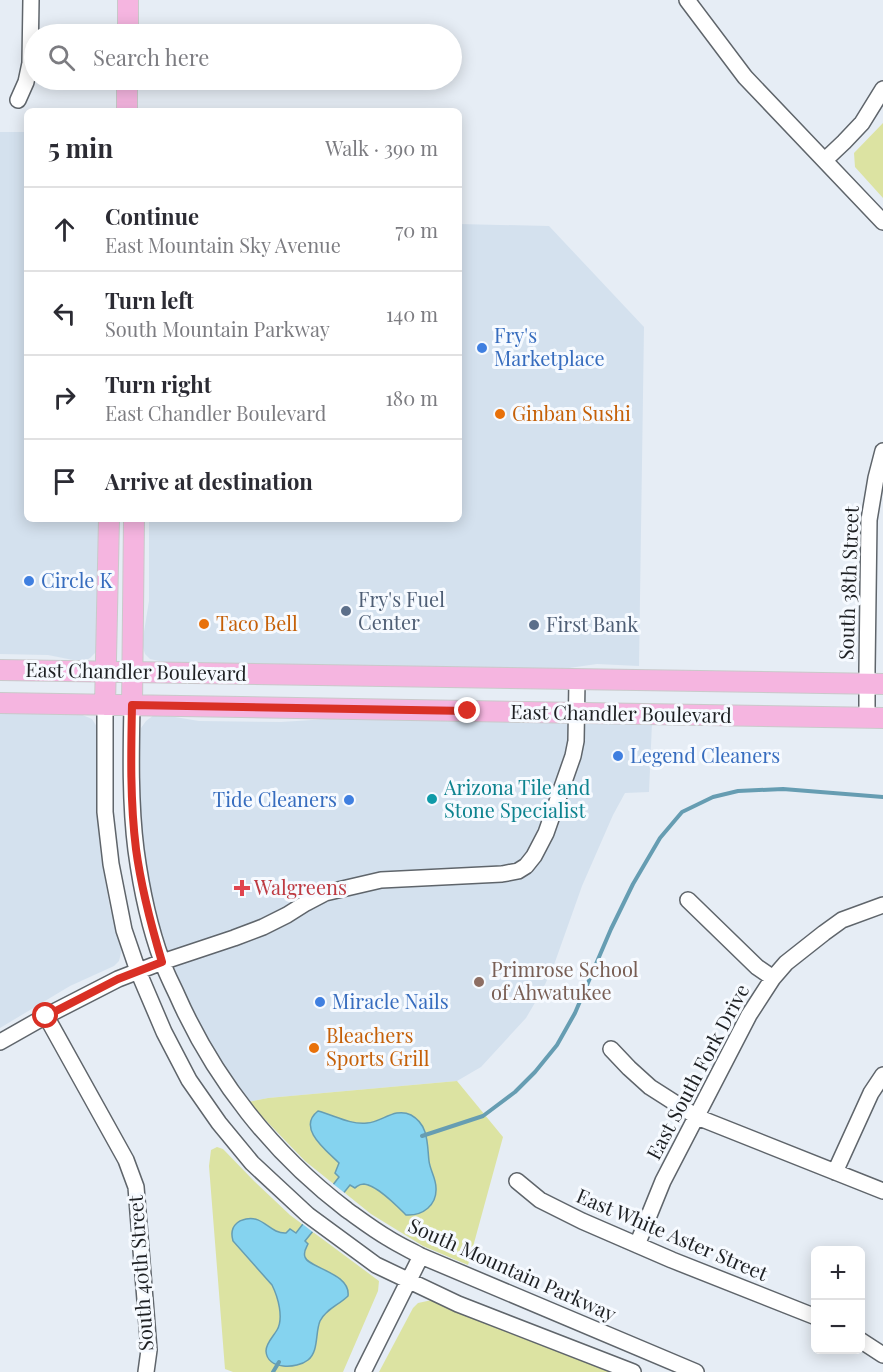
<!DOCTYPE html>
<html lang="en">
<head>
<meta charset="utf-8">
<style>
  body { margin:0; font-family:"Playfair Display",serif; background:#f7f7f7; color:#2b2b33 }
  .controls { position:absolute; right:18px; bottom:18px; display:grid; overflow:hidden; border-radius:9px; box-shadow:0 3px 15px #0003 }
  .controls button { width:54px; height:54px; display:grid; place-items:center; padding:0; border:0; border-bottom:2px solid #e1e1e2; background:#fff; color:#2b2b33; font:30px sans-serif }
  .stop { position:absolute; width:18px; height:18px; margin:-14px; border:4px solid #d93025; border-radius:50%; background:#fff }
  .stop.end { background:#d93025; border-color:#fff; box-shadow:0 2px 6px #0008 }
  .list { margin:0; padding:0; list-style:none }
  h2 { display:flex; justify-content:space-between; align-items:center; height:78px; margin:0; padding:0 24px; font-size:26px }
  h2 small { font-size:20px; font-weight:400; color:#7c7c81 }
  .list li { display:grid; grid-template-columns:39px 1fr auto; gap:18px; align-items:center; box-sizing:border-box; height:84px; padding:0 24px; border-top:2px solid #e1e1e2 }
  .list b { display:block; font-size:22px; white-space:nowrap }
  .list p { margin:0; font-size:20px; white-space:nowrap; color:#7c7c81 }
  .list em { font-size:20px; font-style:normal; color:#7c7c81 }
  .icon { flex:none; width:33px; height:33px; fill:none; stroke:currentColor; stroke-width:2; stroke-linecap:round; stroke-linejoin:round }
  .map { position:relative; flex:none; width:883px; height:1372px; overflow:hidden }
  .search { position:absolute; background:#fff; box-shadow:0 3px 15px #0003; left:24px; top:24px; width:438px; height:66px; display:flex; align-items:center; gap:15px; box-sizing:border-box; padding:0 21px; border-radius:33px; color:#7c7c81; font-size:22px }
  .panel { position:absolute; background:#fff; box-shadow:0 3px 15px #0003; left:24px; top:108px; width:438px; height:414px; border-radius:9px }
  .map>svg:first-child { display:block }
  .built { fill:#d4e1ee }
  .green { fill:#dce3a2 }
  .water { fill:#85d3ef; stroke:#669db2; stroke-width:1.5 }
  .pier { fill:#e6edf5 }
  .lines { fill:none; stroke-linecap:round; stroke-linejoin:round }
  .stream { stroke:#669db2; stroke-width:4 }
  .minor-casing { stroke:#5f656b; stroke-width:18 }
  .major-casing { stroke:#c9c9ca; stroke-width:22 }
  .minor { stroke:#fff; stroke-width:15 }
  .major { stroke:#f5b5e0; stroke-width:20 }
  .route { stroke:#d93025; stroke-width:8 }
  .shop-dot { fill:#3f7fe0; stroke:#f6faff; stroke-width:2 }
  .food-dot { fill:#e8710a; stroke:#f6faff; stroke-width:2 }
  .service-dot { fill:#5c6f8a; stroke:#f6faff; stroke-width:2 }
  .culture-dot { fill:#0f9aa8; stroke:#f6faff; stroke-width:2 }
  .health-dot { fill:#e0444e; stroke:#f6faff; stroke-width:2 }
  .education-dot { fill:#8d6e63; stroke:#f6faff; stroke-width:2 }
  .labels { text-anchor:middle; stroke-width:6; stroke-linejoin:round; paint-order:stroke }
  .shop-label { font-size:20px; fill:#366cbe; stroke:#f6faff; text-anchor:start }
  .food-label { font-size:20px; fill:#c56008; stroke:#f6faff; text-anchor:start }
  .street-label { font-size:20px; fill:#1e2023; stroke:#f6faff }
  .service-label { font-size:20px; fill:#4e5e75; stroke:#f6faff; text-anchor:start }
  .culture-label { font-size:20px; fill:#0d838f; stroke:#f6faff; text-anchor:start }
  .health-label { font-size:20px; fill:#be3a42; stroke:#f6faff; text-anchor:start }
  .education-label { font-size:20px; fill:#785e54; stroke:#f6faff; text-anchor:start }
</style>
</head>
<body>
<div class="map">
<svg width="883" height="1372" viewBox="0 0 883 1372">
  <rect width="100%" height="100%" fill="#e6edf5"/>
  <path class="built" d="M 0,132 L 27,132 L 27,519 L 102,519 L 99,643 L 96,652 L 90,658 L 84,661 L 78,661 L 48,655 L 0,654 Z
    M 459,224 L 549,226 L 644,327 L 639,666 L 597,664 L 562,669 L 164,662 L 150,659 L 145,654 L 142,644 L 149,601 L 149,519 L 459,519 Z
    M 0,713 L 80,714 L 92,719 L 97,727 L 97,795 L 98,825 L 101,857 L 110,908 L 122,946 L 121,953 L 119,961 L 114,966 L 70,986 L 0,1028 Z
    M 154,715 L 163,715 L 199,721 L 281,722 L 328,719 L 652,723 L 649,792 L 625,793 L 613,815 L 582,886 L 555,962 L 543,989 L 526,1018 L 481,1067 L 457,1081 L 268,1098 L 248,1102 L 216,1054 L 196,1020 L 179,981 L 161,930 L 152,893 L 145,858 L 141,827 L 140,736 L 141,728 L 146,721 Z"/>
  <path class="green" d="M 883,123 L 883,198 L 855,167 L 854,153 Z
    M 457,1081 L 503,1137 L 468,1265 L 423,1246 L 371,1214 L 305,1161 L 248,1102 L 268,1098 Z
    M 217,1147 L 223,1149 L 254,1181 L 290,1215 L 379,1281 L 378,1291 L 343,1372 L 233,1372 L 225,1369 L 209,1166 L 211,1150 Z
    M 432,1300 L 441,1303 L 612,1372 L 379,1372 L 413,1308 L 418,1303 Z"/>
  <path class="water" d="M 318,1111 C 334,1115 350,1125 367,1123 C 382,1122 395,1107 411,1115 C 429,1125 427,1144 429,1161 C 430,1170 436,1178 436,1188 C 437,1205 423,1216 406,1215 C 397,1206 377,1185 364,1184 C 359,1184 359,1185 355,1188 L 350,1185 L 305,1241 L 308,1244 C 306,1248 303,1252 305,1257 C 308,1268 351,1273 348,1296 C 339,1305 326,1309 320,1321 C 315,1333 319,1351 308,1360 C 297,1369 267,1370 266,1351 C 266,1343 273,1337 277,1330 C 284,1318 278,1297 272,1285 L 233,1241 C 231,1234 231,1228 237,1223 C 240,1220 242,1220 246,1219 C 263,1215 270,1234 286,1233 L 290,1229 L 296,1233 L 339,1177 L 335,1173 L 339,1163 C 327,1151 296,1128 318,1111 Z"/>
  <path class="pier" d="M 332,1183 L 346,1194 L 314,1233 L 300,1222 Z"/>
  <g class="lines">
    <path class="stream" d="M 422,1136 L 483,1116 L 515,1092 L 535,1072 L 557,1045 L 575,1013 L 611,929 L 633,884 L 660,838 L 682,812 L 713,797 L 738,791 L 783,789 L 883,797
      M 273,1372 L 279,1362"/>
    <g class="minor-casing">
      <path id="minor" d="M 687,0 L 745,77 L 883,222
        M 18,100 L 26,82 L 30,63 L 31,0
        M 825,160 L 844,142 L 862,123 L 883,89
        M 105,705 L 105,812 L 111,864 L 124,930 L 138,971 L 164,1032 L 189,1080 L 219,1123 L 252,1163 L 308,1215 L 376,1265 L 458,1304 L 633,1372
        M 132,705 C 131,753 130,803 136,850 C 141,887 149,926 162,961 C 166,973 172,984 177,995 C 214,1079 273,1154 347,1210 C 361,1220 374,1230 388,1238 C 399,1245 410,1250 421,1256 L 696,1372
        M 867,718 L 867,669 L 869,520 L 876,478 L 883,451
        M 688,900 L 757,967 L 773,978
        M 46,1016 L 126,1160 L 136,1187 L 149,1350 L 146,1372
        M 0,1042 L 46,1016 L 118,979 L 162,962 L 234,938 L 263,927 L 287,915 L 306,903 L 325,893 L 381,880 L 502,874 L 518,871 L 526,866 L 534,856 L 546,833 L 573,756 L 576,741 L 577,680
        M 611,1049 L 629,1068 L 650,1087 L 697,1117 L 883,1191
        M 835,1172 L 871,1093 L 883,1075
        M 517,1181 L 540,1200 L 582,1221 L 672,1260 L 816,1317
        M 637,1245 L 663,1181 L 749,1015 L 773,978 L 786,963 L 824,933 L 842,920 L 883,905
        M 860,1340 L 883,1355
        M 363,1372 L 421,1256"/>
    </g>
    <g class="major-casing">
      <path id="major" d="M 128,34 L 128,0
        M 127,111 L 127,80
        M 0,670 L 883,684
        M 0,703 L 883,718
        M 105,705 L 109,519
        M 132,705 L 134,519"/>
    </g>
    <use href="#minor" class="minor"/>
    <use href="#major" class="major"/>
  </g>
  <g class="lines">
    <path class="route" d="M 46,1016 L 118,979 L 162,962 C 151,925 141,887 136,849 C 130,801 131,753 132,705 L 468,711"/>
  </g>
  <g class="shop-dot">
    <circle cx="482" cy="348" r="6"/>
    <circle cx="29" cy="581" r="6"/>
    <circle cx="618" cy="756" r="6"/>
    <circle cx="349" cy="800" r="6"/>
    <circle cx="320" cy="1002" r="6"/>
  </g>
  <g class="food-dot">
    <circle cx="500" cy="414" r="6"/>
    <circle cx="204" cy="624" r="6"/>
    <circle cx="314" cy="1048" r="6"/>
  </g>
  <g class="service-dot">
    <circle cx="346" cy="611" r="6"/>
    <circle cx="534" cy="625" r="6"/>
  </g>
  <circle class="culture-dot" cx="432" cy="799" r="6"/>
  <path class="health-dot" d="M239 879h6v6h6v6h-6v6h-6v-6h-6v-6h6z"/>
  <circle class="education-dot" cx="479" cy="982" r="6"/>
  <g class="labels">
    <g class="shop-label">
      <text x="494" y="343">Fry's<tspan x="494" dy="23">Marketplace</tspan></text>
      <text x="41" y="588">Circle K</text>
      <text x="630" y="763">Legend Cleaners</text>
      <text x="337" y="807" text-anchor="end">Tide Cleaners</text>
      <text x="332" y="1009">Miracle Nails</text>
    </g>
    <g class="food-label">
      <text x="512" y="421">Ginban Sushi</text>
      <text x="216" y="631">Taco Bell</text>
      <text x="326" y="1043">Bleachers<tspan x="326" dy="23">Sports Grill</tspan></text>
    </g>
    <g class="street-label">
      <text transform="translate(849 583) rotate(-88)" y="7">South 38th Street</text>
      <text transform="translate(136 672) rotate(1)" y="7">East Chandler Boulevard</text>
      <text transform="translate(621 714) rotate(1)" y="7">East Chandler Boulevard</text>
      <text transform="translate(698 1072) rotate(-62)" y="7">East South Fork Drive</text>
      <text transform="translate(672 1235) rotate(23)" y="7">East White Aster Street</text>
      <text transform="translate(512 1270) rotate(24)" y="7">South Mountain Parkway</text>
      <text transform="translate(141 1273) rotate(-94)" y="7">South 40th Street</text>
    </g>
    <g class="service-label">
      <text x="358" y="607">Fry's Fuel<tspan x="358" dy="23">Center</tspan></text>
      <text x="546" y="632">First Bank</text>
    </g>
    <g class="culture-label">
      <text x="444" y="795">Arizona Tile and<tspan x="444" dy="23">Stone Specialist</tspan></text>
    </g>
    <g class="health-label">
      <text x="254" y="895">Walgreens</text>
    </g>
    <g class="education-label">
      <text x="491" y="977">Primrose School<tspan x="491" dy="23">of Ahwatukee</tspan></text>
    </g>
  </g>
</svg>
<div class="controls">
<button>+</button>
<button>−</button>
</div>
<div class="stop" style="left:46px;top:1016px"></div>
<div class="stop end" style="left:468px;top:711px"></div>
<div class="search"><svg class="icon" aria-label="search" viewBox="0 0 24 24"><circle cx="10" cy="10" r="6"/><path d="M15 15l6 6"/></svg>Search here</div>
<section class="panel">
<h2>5 min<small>Walk · 390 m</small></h2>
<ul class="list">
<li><svg class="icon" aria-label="ahead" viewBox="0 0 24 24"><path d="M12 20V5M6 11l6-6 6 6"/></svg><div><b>Continue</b><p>East Mountain Sky Avenue</p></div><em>70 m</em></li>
<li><svg class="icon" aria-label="left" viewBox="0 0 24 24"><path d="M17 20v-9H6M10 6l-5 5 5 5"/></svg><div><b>Turn left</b><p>South Mountain Parkway</p></div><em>140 m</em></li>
<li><svg class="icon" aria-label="right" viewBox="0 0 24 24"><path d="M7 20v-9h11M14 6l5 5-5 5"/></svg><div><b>Turn right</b><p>East Chandler Boulevard</p></div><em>180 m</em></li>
<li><svg class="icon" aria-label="arrive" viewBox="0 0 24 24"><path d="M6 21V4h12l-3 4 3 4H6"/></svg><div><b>Arrive at destination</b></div></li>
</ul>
</section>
</div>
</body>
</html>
